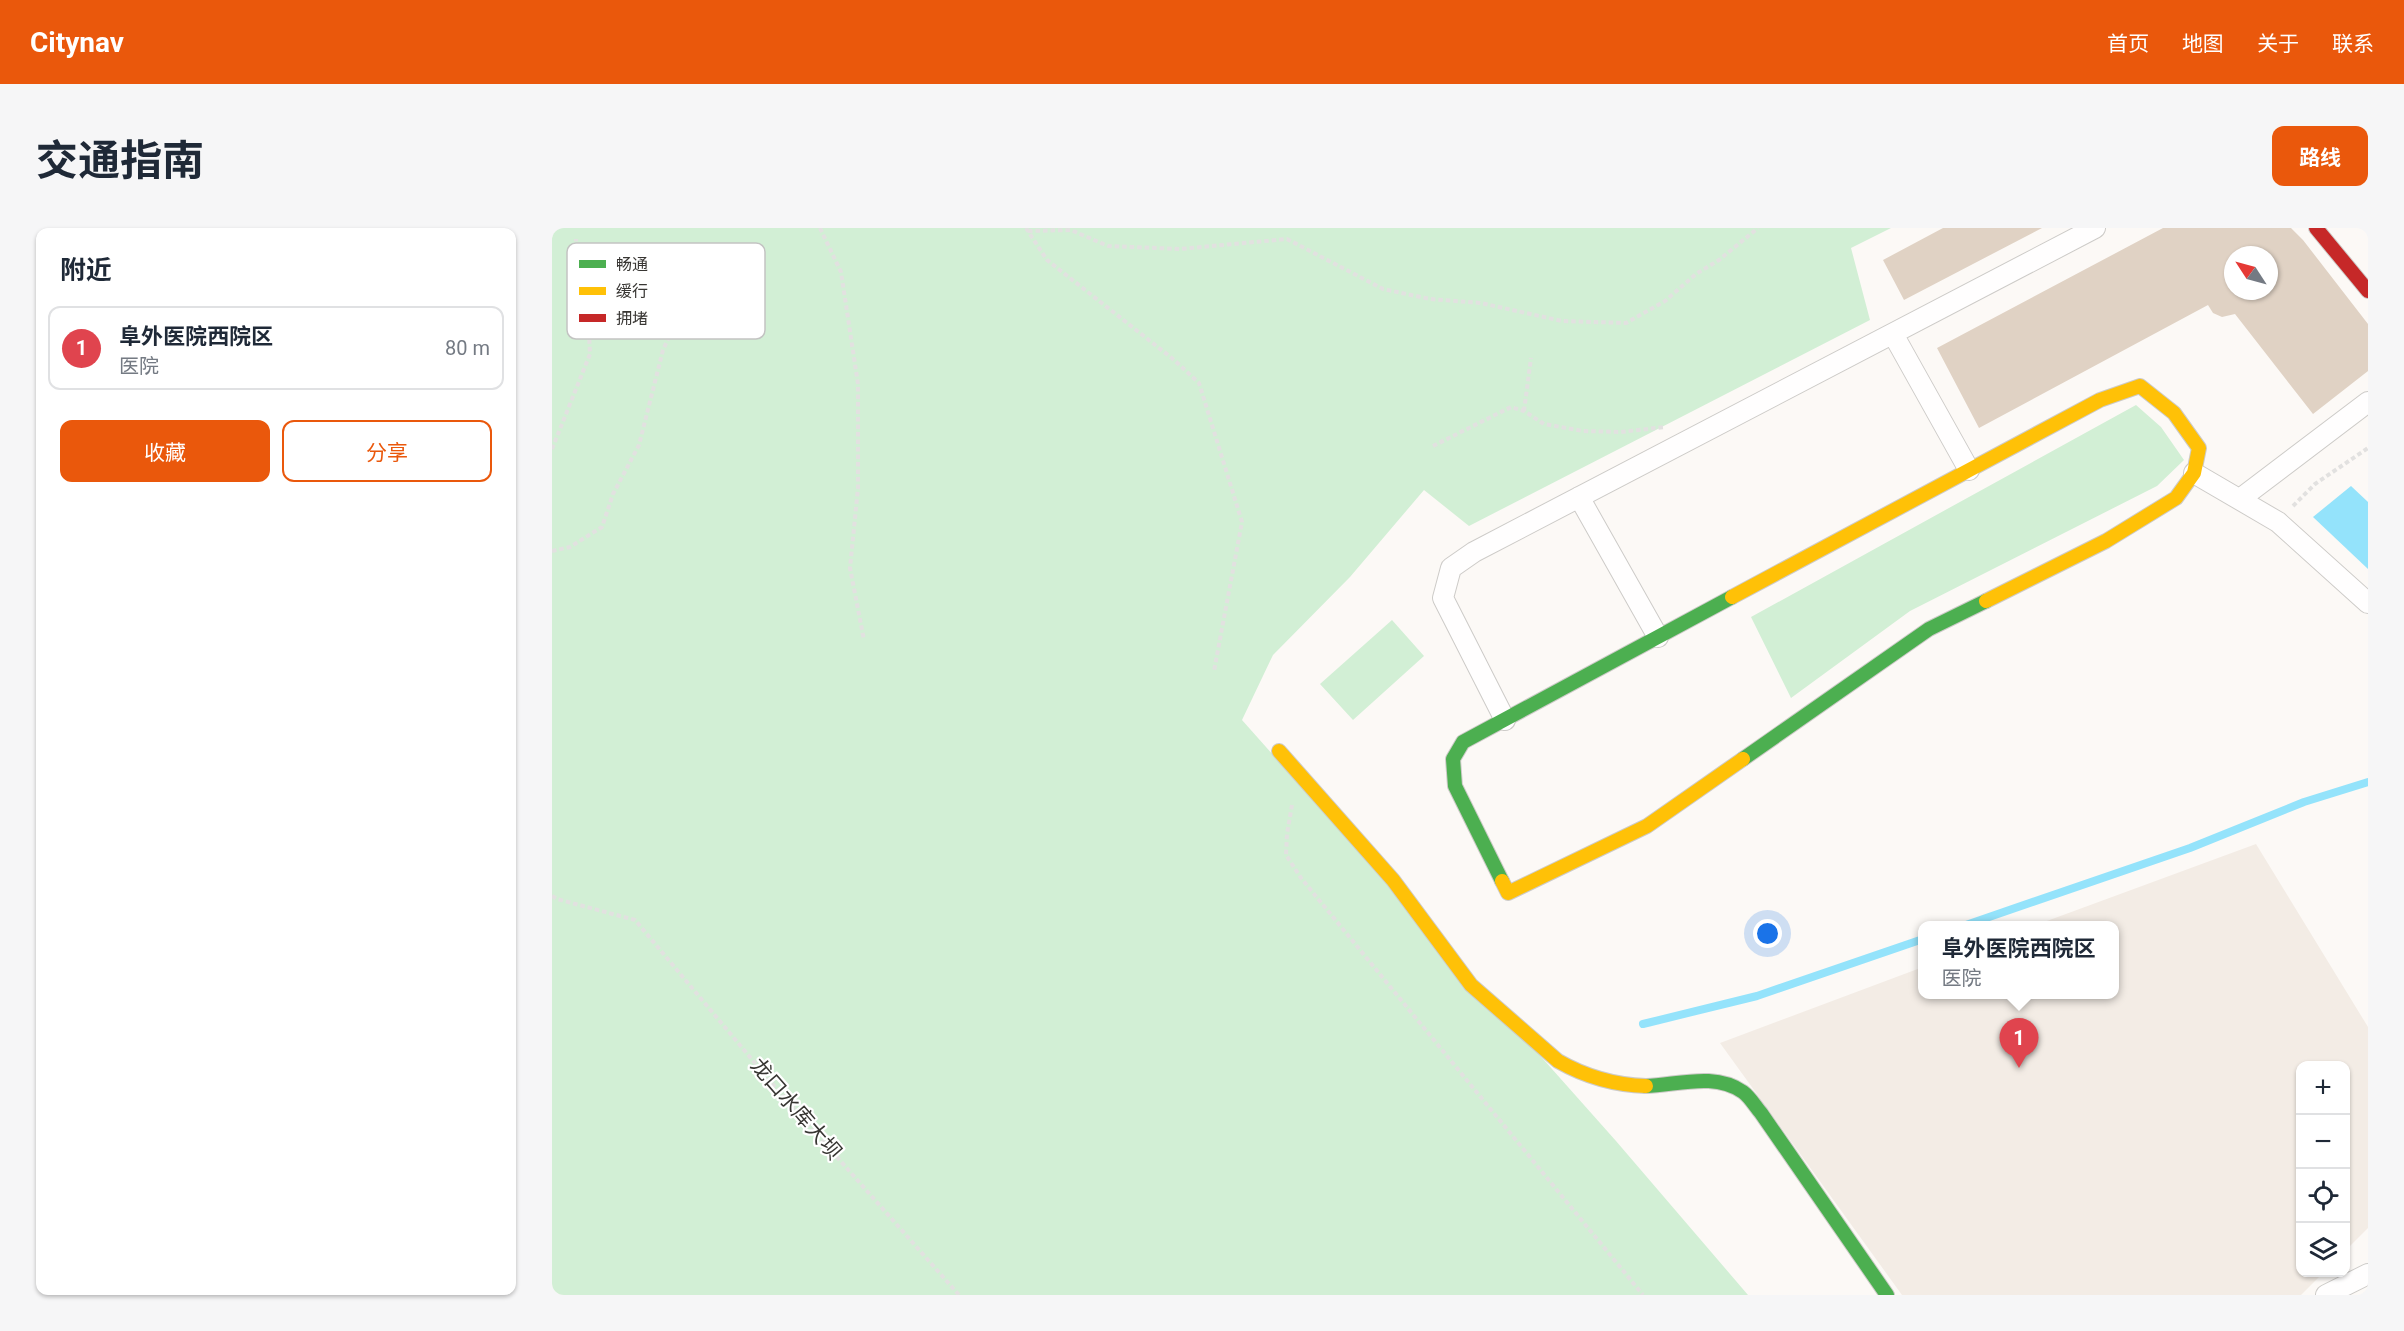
<!DOCTYPE html>
<html lang="zh">
<head>
<meta charset="utf-8">
<style>
  body { margin:0; font-family:Roboto,"Noto Sans SC",sans-serif; background:#f6f6f7; color:#1f2937 }
  .controls { position:absolute; right:18px; bottom:18px; display:grid; overflow:hidden; border-radius:12px; box-shadow:0 2px 4px #0004 }
  .controls button { width:54px; height:54px; display:grid; place-items:center; padding:0; border:0; border-bottom:2px solid #e0e1e3; background:#fff; color:#1f2937; font:30px sans-serif }
  .compass { position:absolute; left:1672px; top:18px; width:54px; height:54px; border-radius:50%; background:#fff; box-shadow:0 2px 4px #0004; rotate:306deg }
  .you { position:absolute; left:1216px; top:706px; width:21px; height:21px; margin:-15px; border:4px solid #fff; border-radius:50%; background:#1a73e8; box-shadow:0 0 0 9px #1a73e833 }
  .badge { display:grid; place-items:center; width:39px; height:39px; border-radius:50%; background:#ea580c; color:#fff; font-size:20px; font-weight:700 }
  .pin { position:absolute; translate:-50% -50px; filter:drop-shadow(0 2px 3px #0008) }
  .pin::after { content:''; position:absolute; top:32px; width:21px; height:18px; background:inherit; clip-path:polygon(0 0,100% 0,50% 100%) }
  .popup { position:absolute; left:1366px; top:693px; width:201px; height:78px; box-sizing:border-box; display:grid; place-content:center; border-radius:12px; background:#fff; filter:drop-shadow(0 2px 4px #0005); font-size:20px; white-space:nowrap; color:#747a83 }
  .popup b { font-size:22px; color:#1f2937 }
  .popup::after { content:''; position:absolute; left:50%; top:100%; margin-left:-12px; border:12px solid transparent; border-top-color:#fff }
  .list { margin:0; padding:0; list-style:none }
  h2 { display:flex; justify-content:space-between; align-items:center; height:78px; margin:0; padding:0 24px; font-size:26px }
  h2 small { font-size:20px; font-weight:400; color:#747a83 }
  .list li { display:grid; grid-template-columns:39px 1fr auto; gap:18px; align-items:center; box-sizing:border-box; height:84px; margin:0 12px 12px; padding:0 12px; border:2px solid #e0e1e3; border-radius:12px }
  .list b { display:block; font-size:22px; white-space:nowrap }
  .list p { margin:0; font-size:20px; white-space:nowrap; color:#747a83 }
  .list em { font-size:20px; font-style:normal; color:#747a83 }
  .actions { display:flex; gap:12px; padding:18px 24px }
  .actions a { flex:1; padding:14px 0; border:2px solid #ea580c; border-radius:12px; text-align:center; font-size:21px; color:#ea580c }
  .actions .main { background:#ea580c; color:#fff }
  .icon { flex:none; width:33px; height:33px; fill:none; stroke:currentColor; stroke-width:2; stroke-linecap:round; stroke-linejoin:round }
  .map { position:relative; flex:none; width:1816px; height:1067px; overflow:hidden; border-radius:12px }
  header { display:flex; align-items:center; gap:36px; box-sizing:border-box; height:84px; padding:0 30px; background:#ea580c; color:#fff }
  header strong { font-size:28px }
  nav { display:flex; gap:33px; margin-inline-start:auto; font-size:21px }
  .intro { display:flex; align-items:center; justify-content:space-between; box-sizing:border-box; height:144px; padding:0 36px }
  h1 { margin:0; font-size:42px }
  .button { padding:15px 27px; border-radius:12px; background:#ea580c; color:#fff; font-size:21px; font-weight:700 }
  main { display:flex; gap:36px; padding:0 36px }
  aside { flex:1; background:#fff; border-radius:12px; box-shadow:0 2px 4px #0004 }
  .map>svg:first-child { display:block }
  .built { fill:#f3ece5 }
  .green { fill:#d2efd5 }
  .water { fill:#94e3fb }
  .lines { fill:none; stroke-linecap:round; stroke-linejoin:round }
  .stream { stroke:#94e3fb; stroke-width:8 }
  .building { fill:#e0d2c4; fill-rule:evenodd }
  .street-casing { stroke:#cdcbc8; stroke-width:22 }
  .fast-casing { stroke:#cdcbc8; stroke-width:16 }
  .slow-casing { stroke:#cdcbc8; stroke-width:16 }
  .jam-casing { stroke:#cdcbc8; stroke-width:16 }
  .path { stroke:#e2e1e0; stroke-width:4; stroke-dasharray:4.5 3; stroke-linecap:butt }
  .street { stroke:#fffefe; stroke-width:20 }
  .fast { stroke:#4caf50; stroke-width:14 }
  .slow { stroke:#ffc107; stroke-width:14 }
  .jam { stroke:#c62828; stroke-width:14 }
  .labels { text-anchor:middle; stroke-width:4.5; stroke-linejoin:round; paint-order:stroke }
  .street-label { font-size:21px; fill:#383633; stroke:#fff }
  .key { fill:#fff; stroke:#c3c3c2; stroke-width:1.5 }
  .key-label { font-size:16px; fill:#383633 }
</style>
</head>
<body>
<header>
<strong>Citynav</strong>
<nav><a>首页</a><a>地图</a><a>关于</a><a>联系</a></nav>
</header>
<div class="intro"><h1>交通指南</h1><a class="button">路线</a></div>
<main>
<aside>
<h2>附近<small></small></h2>
<ul class="list">
<li><span class="badge" style="background:#e0444e">1</span><div><b>阜外医院西院区</b><p>医院</p></div><em>80 m</em></li>
</ul>
<div class="actions"><a class="main">收藏</a><a>分享</a></div>
</aside>
<div class="map">
<svg width="1816" height="1067" viewBox="0 0 1816 1067">
  <rect width="100%" height="100%" fill="#fcf9f6"/>
  <path class="built" d="M 1704,616 L 1816,799 L 1816,1000 L 1794,1022 L 1794,838 L 1748,838 L 1748,1044 L 1771,1045 L 1749,1067 L 1350,1067 L 1168,815 L 1371,739 L 1371,766 L 1563,766 L 1563,698 L 1484,697 Z"/>
  <path class="green" d="M 0,0 L 1339,0 L 1299,20 L 1318,92 L 917,298 L 872,262 L 798,349 L 721,427 L 690,492 L 1064,913 L 1196,1067 L 0,1067 Z
    M 1584,177 L 1609,199 L 1632,232 L 1605,258 L 1358,383 L 1239,470 L 1199,389 Z
    M 840,392 L 872,428 L 801,492 L 768,456 Z"/>
  <path class="water" d="M 1799,258 L 1816,274 L 1816,341 L 1761,289 Z"/>
  <g class="lines">
    <path class="stream" d="M 1411,698 L 1638,620 L 1752,574 L 1816,554
      M 1091,796 L 1205,768 L 1371,711"/>
  </g>
  <path class="building" d="M 1391,0 L 1490,0 L 1352,72 L 1331,32 Z
    M 1611,0 L 1739,0 L 1751,12 L 1816,96 L 1816,143 L 1761,186 L 1683,86 L 1670,89 L 1661,85 L 1656,77 L 1427,200 L 1385,120 ZM 1681,27 L 1717,27 L 1717,63 L 1681,63 Z"/>
  <g class="lines">
    <g class="street-casing">
      <path id="street" d="M 1341,106 L 1417,242
        M 1642,245 L 1726,294 L 1816,375
        M 1027,269 L 1106,409
        M 1688,271 L 1816,174
        M 953,492 L 891,370 L 899,340 L 922,324 L 1543,0
        M 1774,1067 L 1816,1046"/>
    </g>
    <g class="fast-casing">
      <path id="fast" d="M 1191,531 L 1377,401 L 1434,373
        M 950,653 L 903,558 L 901,531 L 911,514 L 1180,369
        M 1094,858 C 1126,857 1162,844 1191,864 C 1198,869 1203,878 1209,885 L 1335,1067"/>
    </g>
    <g class="slow-casing">
      <path id="slow" d="M 1180,369 L 1548,172 L 1588,158
        M 1434,373 L 1554,313 L 1624,270 L 1642,245 L 1647,220 L 1622,185 L 1588,158
        M 727,523 L 841,652 L 919,757 L 1006,833 C 1034,849 1062,857 1094,858
        M 950,653 L 956,665 L 1095,598 L 1191,531"/>
    </g>
    <g class="jam-casing">
      <path id="jam" d="M 1764,0 L 1816,63"/>
    </g>
    <path class="path" d="M 268,0 L 289,44 L 306,156 L 306,260 L 298,340 L 312,412
      M 474,0 L 495,32 L 621,131 L 647,155 L 690,294 L 662,443
      M 476,3 L 519,2 L 556,18 L 628,21 L 735,11 L 831,61 L 878,71 L 929,75 L 1010,93 L 1074,95 L 1113,73 L 1144,46 L 1167,32 L 1206,0
      M 972,183 L 979,130
      M 881,218 L 959,179 L 972,183 L 992,196 L 1031,203 L 1069,204 L 1113,199
      M 0,221 L 38,126 L 36,84 L 23,51 L 24,11
      M 1741,278 L 1763,256 L 1816,220
      M 0,323 L 18,319 L 50,299 L 61,266 L 87,217 L 111,122 L 126,89
      M 740,577 L 735,606 L 734,627 L 749,650 L 1091,1067
      M 0,668 L 5,671 L 83,692 L 223,859 L 407,1067"/>
    <use href="#street" class="street"/>
    <use href="#fast" class="fast"/>
    <use href="#slow" class="slow"/>
    <use href="#jam" class="jam"/>
  </g>
  <g class="labels">
    <g class="street-label">
      <text transform="translate(244 881) rotate(49)" y="7">龙口水库大坝</text>
    </g>
  </g>
  <rect x="15" y="15" width="198" height="96" rx="9" class="key"/>
  <rect x="27" y="32" width="27" height="8" fill="#4caf50"/>
  <rect x="27" y="59" width="27" height="8" fill="#ffc107"/>
  <rect x="27" y="86" width="27" height="8" fill="#c62828"/>
  <g class="key-label">
    <text x="64" y="42">畅通</text>
    <text x="64" y="69">缓行</text>
    <text x="64" y="96">拥堵</text>
  </g>
</svg>
<div class="controls">
<button>+</button>
<button>−</button>
<button><svg class="icon" aria-label="locate" viewBox="0 0 24 24"><circle cx="12" cy="12" r="6"/><path d="M12 2v4M12 18v4M2 12h4M18 12h4"/></svg></button>
<button><svg class="icon" aria-label="layers" viewBox="0 0 24 24"><path d="M12 4l9 5-9 5-9-5zM3 14l9 5 9-5"/></svg></button>
</div>
<svg class="compass" viewBox="-18 -18 36 36"><path d="M0-13l5 13h-10z" fill="#e53935"/><path d="M0 13l5-13h-10z" fill="#747a83"/></svg>
<div class="you"></div>
<div class="pin badge" style="left:1467px;top:840px;background:#e0444e">1</div>
<div class="popup"><b>阜外医院西院区</b>医院</div>
</div>
</main>
</body>
</html>
